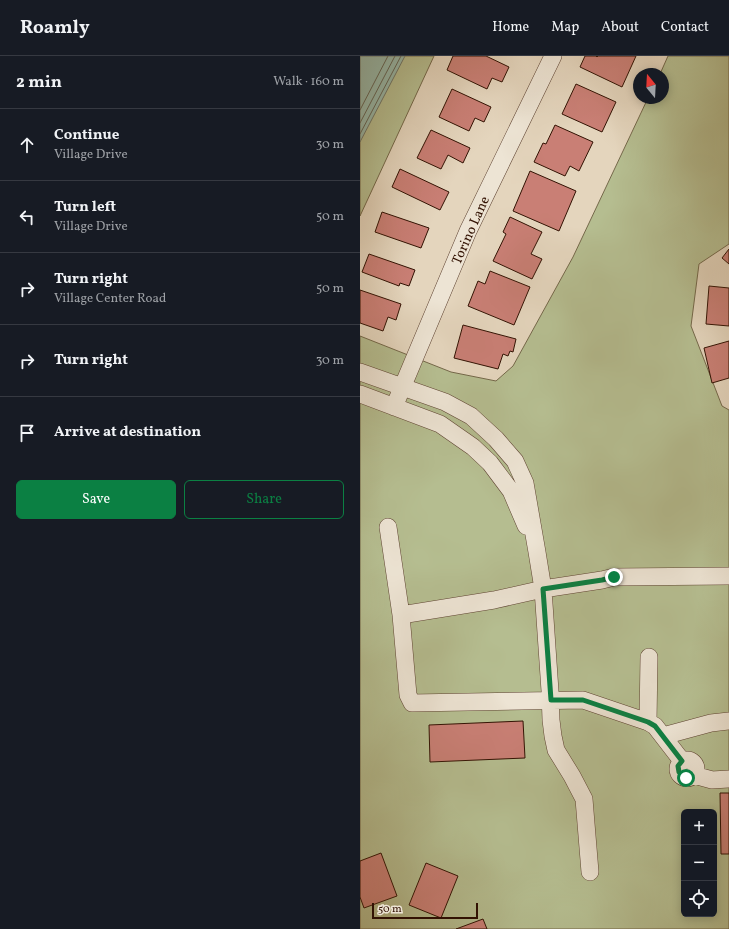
<!DOCTYPE html>
<html lang="en">
<head>
<meta charset="utf-8">
<style>
  body { margin:0; font-family:Vollkorn,serif; background:#242831; color:#f1f3f6 }
  .controls { position:absolute; right:12px; bottom:12px; display:grid; overflow:hidden; border-radius:6px; box-shadow:0 2px 10px #0003 }
  .controls button { width:36px; height:36px; display:grid; place-items:center; padding:0; border:0; border-bottom:1px solid #363941; background:#171b24; color:#f1f3f6; font:20px sans-serif }
  .compass { position:absolute; left:273px; top:12px; width:36px; height:36px; border-radius:50%; background:#171b24; box-shadow:0 2px 10px #0003; rotate:342deg }
  .scale { position:absolute; left:12px; bottom:10px; width:106px; box-sizing:border-box; padding-left:4px; border:2px solid #321203; border-top:0; font-size:11px; line-height:14px; white-space:nowrap; color:#321203; -webkit-text-stroke:3px #ede4d4; paint-order:stroke }
  .stop { position:absolute; width:12px; height:12px; margin:-9px; border:3px solid #0b8043; border-radius:50%; background:#fff }
  .stop.end { background:#0b8043; border-color:#fff; box-shadow:0 1px 4px #0008 }
  .list { margin:0; padding:0; list-style:none }
  h2 { display:flex; justify-content:space-between; align-items:center; height:52px; margin:0; padding:0 16px; font-size:17px }
  h2 small { font-size:13px; font-weight:400; color:#9ea1a6 }
  .list li { display:grid; grid-template-columns:26px 1fr auto; gap:12px; align-items:center; box-sizing:border-box; height:72px; padding:0 16px; border-top:1px solid #363941 }
  .list b { display:block; font-size:15px; white-space:nowrap }
  .list p { margin:0; font-size:13px; white-space:nowrap; color:#9ea1a6 }
  .list em { font-size:13px; font-style:normal; color:#9ea1a6 }
  .actions { display:flex; gap:8px; padding:12px 16px }
  .actions a { flex:1; padding:9px 0; border:1px solid #0b8043; border-radius:6px; text-align:center; font-size:14px; color:#0b8043 }
  .actions .main { background:#0b8043; color:#fff }
  .icon { flex:none; width:22px; height:22px; fill:none; stroke:currentColor; stroke-width:2; stroke-linecap:round; stroke-linejoin:round }
  .map { position:relative; flex:none; width:369px; height:873px; overflow:hidden }
  header { display:flex; align-items:center; gap:24px; box-sizing:border-box; height:56px; padding:0 20px; background:#171b24; border-bottom:1px solid #363941 }
  header strong { font-size:19px }
  nav { display:flex; gap:22px; margin-inline-start:auto; font-size:14px }
  main { display:flex }
  aside { flex:1; background:#171b24 }
  .map>svg:first-child { display:block }
  .green { fill:#b5bd90; stroke:#74684a; fill-rule:evenodd }
  .water { fill:#97b9ab; stroke:#6f7668 }
  .lines { fill:none; stroke-linecap:round; stroke-linejoin:round }
  .shore { stroke:#646657; stroke-width:1 }
  .building { fill:#c97f75; stroke:#321203 }
  .minor-casing { stroke:#5e4332; stroke-width:18 }
  .minor { stroke:#ede4d4; stroke-width:17 }
  .route { stroke:#0b8043; stroke-width:5 }
  .labels { text-anchor:middle; stroke-width:3; stroke-linejoin:round; paint-order:stroke }
  .street-label { font-size:14px; fill:#321203; stroke:#ede4d4 }
</style>
</head>
<body>
<header>
<strong>Roamly</strong>
<nav><a>Home</a><a>Map</a><a>About</a><a>Contact</a></nav>
</header>
<main>
<aside>
<h2>2 min<small>Walk · 160 m</small></h2>
<ul class="list">
<li><svg class="icon" aria-label="ahead" viewBox="0 0 24 24"><path d="M12 20V5M6 11l6-6 6 6"/></svg><div><b>Continue</b><p>Village Drive</p></div><em>30 m</em></li>
<li><svg class="icon" aria-label="left" viewBox="0 0 24 24"><path d="M17 20v-9H6M10 6l-5 5 5 5"/></svg><div><b>Turn left</b><p>Village Drive</p></div><em>50 m</em></li>
<li><svg class="icon" aria-label="right" viewBox="0 0 24 24"><path d="M7 20v-9h11M14 6l5 5-5 5"/></svg><div><b>Turn right</b><p>Village Center Road</p></div><em>50 m</em></li>
<li><svg class="icon" aria-label="right" viewBox="0 0 24 24"><path d="M7 20v-9h11M14 6l5 5-5 5"/></svg><div><b>Turn right</b></div><em>30 m</em></li>
<li><svg class="icon" aria-label="arrive" viewBox="0 0 24 24"><path d="M6 21V4h12l-3 4 3 4H6"/></svg><div><b>Arrive at destination</b></div></li>
</ul>
<div class="actions"><a class="main">Save</a><a>Share</a></div>
</aside>
<div class="map">
<svg width="369" height="873" viewBox="0 0 369 873">
  <rect width="100%" height="100%" fill="#e4d5bd"/>
  <filter id="stains"><feTurbulence type="fractalNoise" baseFrequency=".005" numOctaves="4"/><feColorMatrix values="0 0 0 0 .2 0 0 0 0 .09 0 0 0 0 .02 0 0 0 .5 -.17"/></filter>
  <radialGradient id="worn" r=".72"><stop offset=".6" stop-color="#630" stop-opacity="0"/><stop offset="1" stop-color="#630" stop-opacity=".3"/></radialGradient>
  <path class="green" d="M 39,0 L 74,0 L 0,160 L 0,73 Z
    M 308,0 L 369,0 L 369,188 L 339,208 L 331,270 L 362,350 L 369,354 L 369,873 L 0,873 L 0,280 L 91,316 L 136,325 L 153,310 L 213,201 L 288,42 L 303,42 L 303,18 L 300,18 ZM 324,756 L 354,756 L 354,858 L 324,858 Z"/>
  <path class="water" d="M 0,0 L 45,0 L 0,86 Z"/>
  <g class="lines">
    <path class="shore" d="M 0,54 L 28,0
      M 0,67 L 35,0
      M 0,78 L 41,0"/>
  </g>
  <path class="building" d="M 93,0 L 126,0 L 149,11 L 142,26 L 132,22 L 127,33 L 87,14 Z
    M 225,0 L 236,0 L 237,1 L 238,0 L 276,0 L 262,31 L 220,11 Z
    M 216,28 L 256,46 L 242,76 L 202,58 Z
    M 92,33 L 131,51 L 124,66 L 115,62 L 109,75 L 79,61 Z
    M 195,69 L 233,86 L 219,115 L 210,110 L 205,120 L 174,106 L 183,87 L 186,88 Z
    M 71,74 L 110,92 L 103,107 L 88,99 L 81,113 L 57,102 Z
    M 40,113 L 89,136 L 80,154 L 32,131 Z
    M 170,115 L 216,135 L 199,175 L 153,155 Z
    M 22,156 L 69,172 L 61,192 L 15,176 Z
    M 150,161 L 182,176 L 171,198 L 182,203 L 172,223 L 133,205 L 146,178 L 143,176 Z
    M 369,193 L 369,208 L 362,202 Z
    M 9,198 L 55,214 L 49,230 L 40,227 L 39,230 L 2,216 Z
    M 130,215 L 170,231 L 154,269 L 108,250 L 118,225 L 125,228 Z
    M 349,230 L 369,232 L 369,270 L 346,268 Z
    M 0,234 L 41,248 L 36,264 L 28,261 L 23,275 L 0,267 Z
    M 103,269 L 156,283 L 153,296 L 150,295 L 148,300 L 143,298 L 138,313 L 94,302 Z
    M 369,285 L 369,322 L 352,327 L 344,292 Z
    M 163,665 L 165,702 L 70,706 L 69,669 Z
    M 360,737 L 369,737 L 369,798 L 361,798 Z
    M 21,797 L 37,840 L 4,852 L 0,841 L 0,805 Z
    M 66,807 L 98,820 L 81,862 L 49,849 Z
    M 123,863 L 127,873 L 96,873 Z"/>
  <g class="lines">
    <g class="minor-casing">
      <path id="minor" d="M 0,316 L 85,346 L 111,360 L 136,383 L 155,405 L 165,427 L 177,496 L 183,533 L 190,635 L 191,664 L 193,680 L 196,694 L 212,720 L 224,743 L 230,816
        M 0,338 L 80,368 L 113,391 L 130,407 L 151,435 L 166,470
        M 34,351 L 108,175 L 193,0
        M 28,471 L 41,559 L 48,639 L 52,647 L 223,644 L 288,666 L 295,670 L 322,705
        M 41,559 L 134,544 L 183,533 L 242,524 L 254,521 L 369,520
        M 288,666 L 289,601
        M 303,680 L 351,667 L 369,665
        M318 713a9 9 0 1 1 18 0a9 9 0 1 1-18 0Z
        M 334,719 L 352,724 L 369,723"/>
    </g>
    <use href="#minor" class="minor"/>
  </g>
  <g class="lines">
    <path class="route" d="M 254,521 L 242,524 L 183,533 L 191,644 L 223,644 L 288,666 L 295,670 L 322,705 L 318,710 L 319,716 L 323,720 L 326,722"/>
  </g>
  <g class="labels">
    <g class="street-label">
      <text transform="translate(110 174) rotate(-66)" y="5">Torino Lane</text>
    </g>
  </g>
  <rect width="100%" height="100%" filter="url(#stains)"/>
  <rect width="100%" height="100%" fill="url(#worn)"/>
</svg>
<div class="controls">
<button>+</button>
<button>−</button>
<button><svg class="icon" aria-label="locate" viewBox="0 0 24 24"><circle cx="12" cy="12" r="6"/><path d="M12 2v4M12 18v4M2 12h4M18 12h4"/></svg></button>
</div>
<svg class="compass" viewBox="-18 -18 36 36"><path d="M0-13l5 13h-10z" fill="#e53935"/><path d="M0 13l5-13h-10z" fill="#9ea1a6"/></svg>
<div class="scale">50 m</div>
<div class="stop" style="left:326px;top:722px"></div>
<div class="stop end" style="left:254px;top:521px"></div>
</div>
</main>
</body>
</html>
